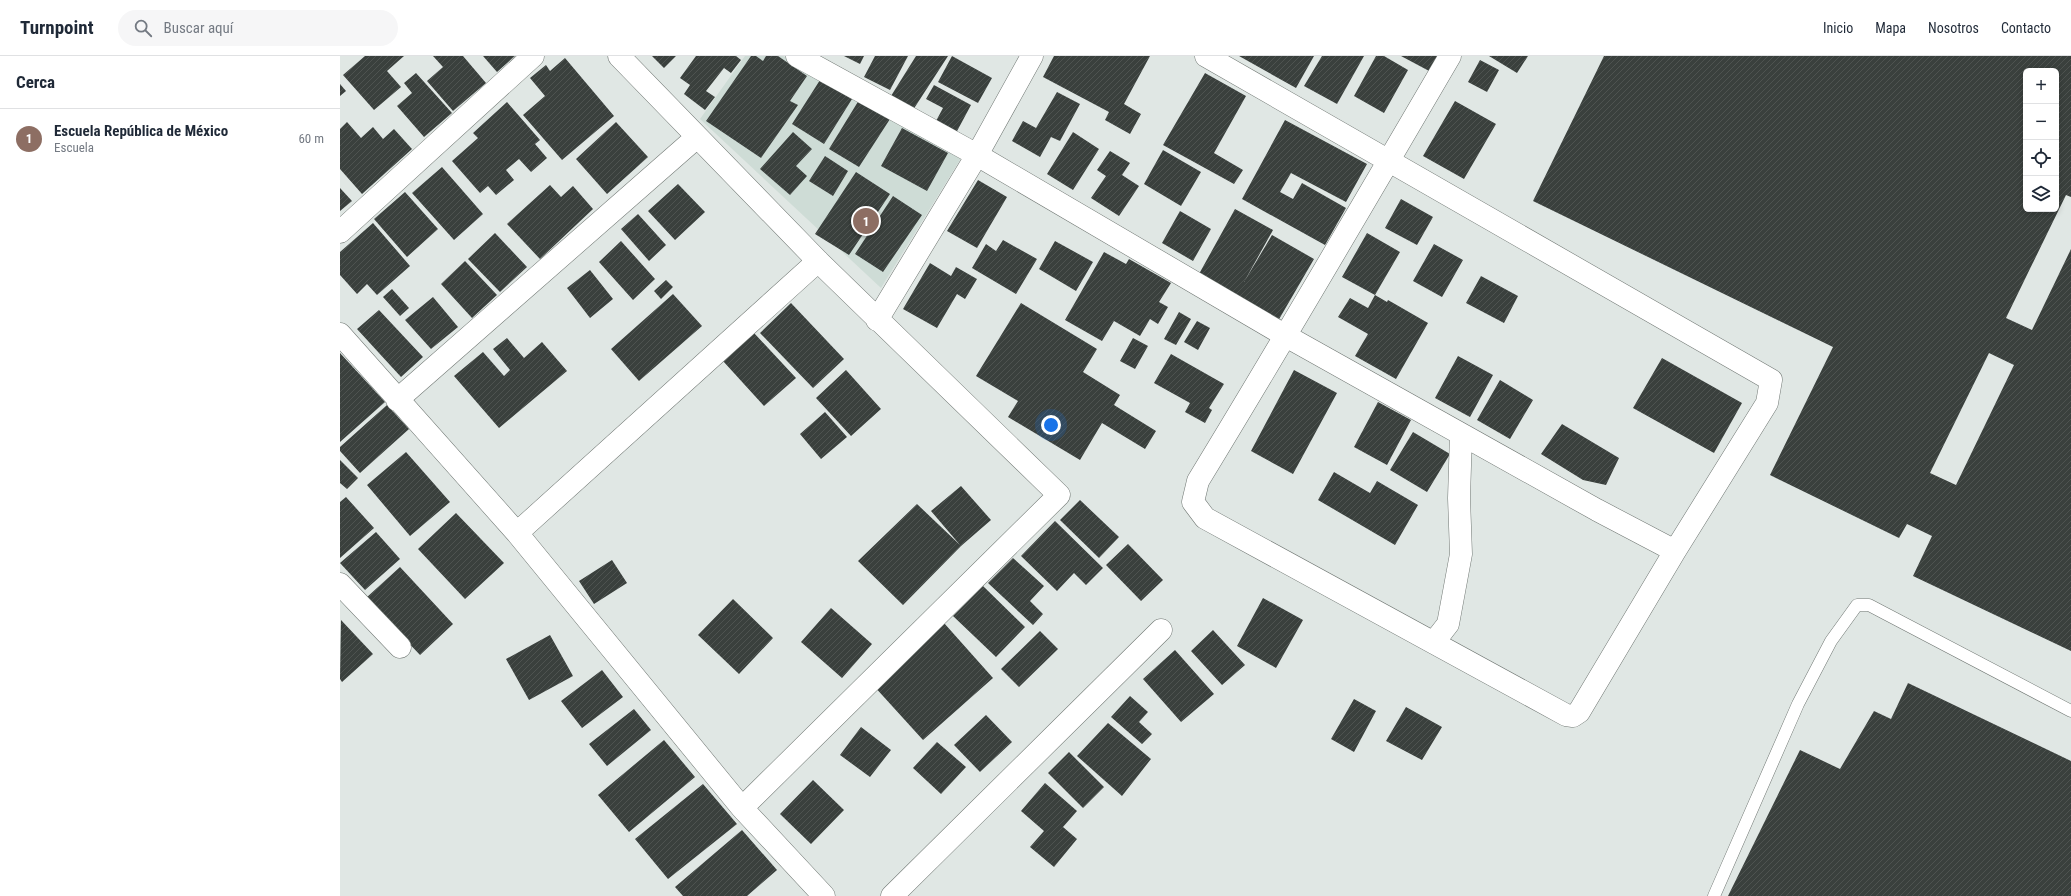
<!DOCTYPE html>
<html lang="es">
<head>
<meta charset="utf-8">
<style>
  body { margin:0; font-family:"Roboto Condensed",sans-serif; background:#f6f6f7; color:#1f2937 }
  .controls { position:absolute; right:12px; top:12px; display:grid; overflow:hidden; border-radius:6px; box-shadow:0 2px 6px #0003 }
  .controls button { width:36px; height:36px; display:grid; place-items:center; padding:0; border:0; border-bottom:1px solid #e0e1e3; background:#fff; color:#1f2937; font:20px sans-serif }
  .you { position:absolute; left:711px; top:369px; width:14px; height:14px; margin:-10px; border:3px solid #fff; border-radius:50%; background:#1a73e8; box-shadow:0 0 0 6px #1a73e833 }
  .badge { display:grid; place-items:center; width:26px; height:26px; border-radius:50%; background:#9f3190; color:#fff; font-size:13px; font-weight:700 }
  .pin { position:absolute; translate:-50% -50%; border:2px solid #fff; box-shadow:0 1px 4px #0006 }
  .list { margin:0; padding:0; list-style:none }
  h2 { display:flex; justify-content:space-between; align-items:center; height:52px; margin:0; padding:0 16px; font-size:17px }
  h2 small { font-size:13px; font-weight:400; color:#747a83 }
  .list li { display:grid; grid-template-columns:26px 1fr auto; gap:12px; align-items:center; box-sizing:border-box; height:60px; padding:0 16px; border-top:1px solid #e0e1e3 }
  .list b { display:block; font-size:15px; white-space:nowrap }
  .list p { margin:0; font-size:13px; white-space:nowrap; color:#747a83 }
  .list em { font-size:13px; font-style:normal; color:#747a83 }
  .icon { flex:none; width:22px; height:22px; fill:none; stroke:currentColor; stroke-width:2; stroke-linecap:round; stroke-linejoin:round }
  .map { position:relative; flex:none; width:1731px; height:840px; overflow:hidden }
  header { display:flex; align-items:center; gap:24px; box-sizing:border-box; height:56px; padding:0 20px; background:#fff; border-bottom:1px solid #e0e1e3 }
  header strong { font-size:19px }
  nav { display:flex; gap:22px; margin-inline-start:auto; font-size:14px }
  .search { width:280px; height:36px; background:#f6f6f7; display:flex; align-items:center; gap:10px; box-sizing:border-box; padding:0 14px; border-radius:22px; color:#747a83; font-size:15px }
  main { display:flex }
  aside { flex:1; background:#fff }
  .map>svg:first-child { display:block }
  .built { fill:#cedcd6 }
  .building { fill:url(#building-hatch); fill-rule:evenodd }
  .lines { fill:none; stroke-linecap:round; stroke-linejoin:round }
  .lane-casing { stroke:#707773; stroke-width:13 }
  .street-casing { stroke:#707773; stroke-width:23 }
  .lane { stroke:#fff; stroke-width:12 }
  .street { stroke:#fff; stroke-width:22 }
</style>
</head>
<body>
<header>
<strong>Turnpoint</strong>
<div class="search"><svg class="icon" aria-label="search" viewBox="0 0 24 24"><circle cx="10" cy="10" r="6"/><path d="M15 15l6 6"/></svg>Buscar aquí</div>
<nav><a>Inicio</a><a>Mapa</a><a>Nosotros</a><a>Contacto</a></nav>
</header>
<main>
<aside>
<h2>Cerca<small></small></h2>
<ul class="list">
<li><span class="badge" style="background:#8d6e63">1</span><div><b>Escuela República de México</b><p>Escuela</p></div><em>60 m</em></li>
</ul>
</aside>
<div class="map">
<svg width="1731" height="840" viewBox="0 0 1731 840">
  <defs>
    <pattern id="building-hatch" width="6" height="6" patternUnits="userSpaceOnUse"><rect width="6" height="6" fill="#3a403d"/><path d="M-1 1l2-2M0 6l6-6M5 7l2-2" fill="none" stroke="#4e5350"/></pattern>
  </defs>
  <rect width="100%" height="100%" fill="#e0e7e4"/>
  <path class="built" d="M 405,0 L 443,0 L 623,99 L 541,232 L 360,63 Z"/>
  <path class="building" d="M 25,0 L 64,0 L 47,15 L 61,31 L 34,54 L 3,19 Z
    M 93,0 L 123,0 L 146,27 L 113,55 L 87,25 L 103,11 Z
    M 143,0 L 175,0 L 157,16 Z
    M 312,0 L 336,0 L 324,12 Z
    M 356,0 L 396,0 L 401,4 L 391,17 L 384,12 L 366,35 L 375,41 L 365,54 L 344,38 L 350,29 L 340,22 Z
    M 411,0 L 416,0 L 423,5 L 426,0 L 438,0 L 467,20 L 450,45 L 458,49 L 421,102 L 366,65 Z
    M 504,0 L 524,0 L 520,8 Z
    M 535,0 L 568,0 L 550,34 L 524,21 Z
    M 576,0 L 608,0 L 573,54 L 551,40 Z
    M 612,0 L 652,22 L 638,47 L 598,26 Z
    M 714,0 L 810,0 L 784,48 L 801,58 L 790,78 L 765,64 L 769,56 L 703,21 Z
    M 899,0 L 974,0 L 956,32 Z
    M 982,0 L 1024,0 L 997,48 L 964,30 Z
    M 1036,0 L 1044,0 L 1068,14 L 1044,57 L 1014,40 Z
    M 1061,0 L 1100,0 L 1091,16 Z
    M 1149,0 L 1188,0 L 1177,17 Z
    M 1264,0 L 1731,0 L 1731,141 L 1726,139 L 1666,262 L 1692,274 L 1731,193 L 1731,595 L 1573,520 L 1592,480 L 1567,468 L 1559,482 L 1430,419 L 1493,291 L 1193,145 ZM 1686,15 L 1716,15 L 1716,153 L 1686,153 ZM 1649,297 L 1674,309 L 1616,429 L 1590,417 Z
    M 225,2 L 274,60 L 222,104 L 183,59 L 205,40 L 190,22 L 206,9 L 210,15 Z
    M 1140,4 L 1159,14 L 1147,36 L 1128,26 Z
    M 76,17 L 112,57 L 84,81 L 57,50 L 72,37 L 64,27 Z
    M 865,17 L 906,40 L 874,97 L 903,114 L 894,128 L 823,89 Z
    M 480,24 L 512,43 L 484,88 L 452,68 Z
    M 0,28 L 6,35 L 0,40 Z
    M 594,29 L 631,49 L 616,77 L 596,65 L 603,52 L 586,43 Z
    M 717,36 L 740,48 L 720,85 L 711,81 L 700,101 L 672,85 L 683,65 L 696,72 Z
    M 519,44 L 550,63 L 519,111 L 489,93 Z
    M 1115,45 L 1156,68 L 1124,123 L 1083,100 Z
    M 167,46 L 200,84 L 195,88 L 207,102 L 191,116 L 179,103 L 166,114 L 174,124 L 156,139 L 148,130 L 140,137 L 112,105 L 138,82 L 133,77 Z
    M 945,64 L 1027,108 L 1006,146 L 951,117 L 940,136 L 953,143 L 962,127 L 1006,152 L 985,189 L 902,143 Z
    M 7,66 L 21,82 L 33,71 L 43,83 L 54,73 L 72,93 L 22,138 L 0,113 L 0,73 Z
    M 276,66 L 308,101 L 267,138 L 236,103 Z
    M 562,72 L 608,97 L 587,135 L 541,110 Z
    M 453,76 L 472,93 L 456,110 L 467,120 L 450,139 L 420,113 Z
    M 733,76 L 759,93 L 733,134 L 707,118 Z
    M 823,94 L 861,116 L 841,150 L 804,128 Z
    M 770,95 L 790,107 L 782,119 L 799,130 L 779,160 L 751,142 L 766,120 L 757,114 Z
    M 485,100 L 508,115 L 493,140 L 469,125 Z
    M 102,111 L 143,158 L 114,184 L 72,137 Z
    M 516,116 L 550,138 L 509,199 L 475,178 Z
    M 638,124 L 667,141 L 637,192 L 607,175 Z
    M 338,128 L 365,156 L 335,184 L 308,155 Z
    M 210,129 L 221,141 L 233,130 L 253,153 L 200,203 L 167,168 Z
    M 0,132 L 12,145 L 0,155 Z
    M 65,136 L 98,173 L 67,201 L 34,163 Z
    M 553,140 L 582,159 L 543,216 L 515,198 Z
    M 1061,143 L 1093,161 L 1077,189 L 1045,172 Z
    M 895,153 L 933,174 L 904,226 L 932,179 L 974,203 L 938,265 L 896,241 L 897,239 L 859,218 Z
    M 840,155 L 871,173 L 853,205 L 822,187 Z
    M 298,158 L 326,189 L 309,205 L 281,173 Z
    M 33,167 L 70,210 L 37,239 L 27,228 L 17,238 L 0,219 L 0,196 Z
    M 155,177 L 187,211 L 160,236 L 128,203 Z
    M 1027,177 L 1060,196 L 1035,239 L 1047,246 L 1048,244 L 1088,267 L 1056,323 L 1015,300 L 1028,278 L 998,261 L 1010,242 L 1028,252 L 1035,239 L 1002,221 Z
    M 663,184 L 697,203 L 676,238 L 632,212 L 646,188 L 656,195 Z
    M 281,185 L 315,223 L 293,244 L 259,206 Z
    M 715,185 L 753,206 L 736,235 L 699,213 Z
    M 1094,188 L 1123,204 L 1102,241 L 1073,225 Z
    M 764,196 L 786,208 L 789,203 L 831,227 L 819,246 L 828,251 L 818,268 L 810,263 L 800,280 L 774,265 L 762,285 L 725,264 Z
    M 125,205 L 157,239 L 132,262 L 101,228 Z
    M 590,207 L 611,220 L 616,211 L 637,223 L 625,243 L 617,238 L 597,272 L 563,253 Z
    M 250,214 L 273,243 L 250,262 L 227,232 Z
    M 1141,220 L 1178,240 L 1164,267 L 1126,247 Z
    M 326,224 L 333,231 L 321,243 L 314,235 Z
    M 52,233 L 69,252 L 60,260 L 43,241 Z
    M 333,238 L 362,270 L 299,325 L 271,293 Z
    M 93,241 L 118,271 L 91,293 L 65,264 Z
    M 451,247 L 504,303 L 473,332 L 420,277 Z
    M 681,247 L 757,293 L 743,316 L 780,339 L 774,349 L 816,375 L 805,393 L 762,367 L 740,404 L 668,361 L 678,345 L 636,320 Z
    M 39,254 L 83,301 L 61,321 L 17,273 Z
    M 839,256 L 851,263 L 836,289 L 824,283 Z
    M 857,265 L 870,272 L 858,294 L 844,286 Z
    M 414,277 L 456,322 L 424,350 L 383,305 Z
    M 167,282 L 184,302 L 202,286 L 227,315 L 159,372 L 114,320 L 143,296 L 164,320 L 170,314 L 153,293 Z
    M 793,282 L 808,290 L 795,313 L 780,305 Z
    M 0,297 L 45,346 L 0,386 Z
    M 831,298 L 884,328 L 869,352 L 872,354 L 865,367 L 845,356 L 850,347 L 814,327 Z
    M 1118,300 L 1153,319 L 1130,361 L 1095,342 Z
    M 1322,302 L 1402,347 L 1374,397 L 1293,352 Z
    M 506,314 L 541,353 L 511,380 L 476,342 Z
    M 954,314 L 997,337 L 953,418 L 911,395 Z
    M 1160,324 L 1193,344 L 1170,383 L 1137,364 Z
    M 1038,346 L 1071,364 L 1047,409 L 1014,391 Z
    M 47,349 L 69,373 L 20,417 L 0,395 L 0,391 Z
    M 485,356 L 507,381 L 481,403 L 460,378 Z
    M 1222,368 L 1279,402 L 1266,429 L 1243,424 L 1201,398 Z
    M 1073,376 L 1110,398 L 1087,436 L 1050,414 Z
    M 66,396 L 110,446 L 70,480 L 27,429 Z
    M 0,404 L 18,422 L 7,433 L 0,427 Z
    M 994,416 L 1030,437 L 1037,425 L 1078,449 L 1055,489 L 978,444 Z
    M 621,430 L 651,464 L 621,490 L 563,549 L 518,505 L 577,448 L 620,489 L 591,455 Z
    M 6,441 L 34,472 L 0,502 L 0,446 Z
    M 740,444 L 779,481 L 759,502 L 720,464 Z
    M 116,457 L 164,507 L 125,543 L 78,493 Z
    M 715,465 L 763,512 L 746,529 L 734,517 L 717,535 L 681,500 Z
    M 36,476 L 60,503 L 25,534 L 0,507 Z
    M 788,488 L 823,524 L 801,545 L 766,509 Z
    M 673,502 L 704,530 L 690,545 L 703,558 L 693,569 L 648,527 Z
    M 272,504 L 287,527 L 254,548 L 239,525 Z
    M 60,511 L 113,568 L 80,599 L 26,542 Z
    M 643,530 L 685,571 L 656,601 L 613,560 Z
    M 923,542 L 963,564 L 936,612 L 897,590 Z
    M 393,543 L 433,582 L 399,618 L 358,579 Z
    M 491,552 L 532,588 L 502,622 L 461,586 Z
    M 1,564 L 33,598 L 2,626 L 0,623 Z
    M 604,567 L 653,622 L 583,684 L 533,629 Z
    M 873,574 L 905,609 L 882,629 L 851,595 Z
    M 700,575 L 718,593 L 679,631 L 661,613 Z
    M 210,579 L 233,620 L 189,644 L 166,603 Z
    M 835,594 L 874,638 L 841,666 L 803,623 Z
    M 262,614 L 283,641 L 242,672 L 221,645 Z
    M 1568,627 L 1731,705 L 1731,840 L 1388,840 L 1460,694 L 1500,713 L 1534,655 L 1551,663 Z
    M 790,640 L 808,656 L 799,666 L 812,678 L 802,688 L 771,661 Z
    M 1014,643 L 1036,655 L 1014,696 L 991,683 Z
    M 1066,651 L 1102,671 L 1082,704 L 1046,685 Z
    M 294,653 L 311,674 L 267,710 L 249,688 Z
    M 646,659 L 672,686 L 640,716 L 614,689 Z
    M 768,667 L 811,703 L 782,740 L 737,700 Z
    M 521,671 L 551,694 L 530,721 L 500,699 Z
    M 324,684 L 355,721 L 289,776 L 258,739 Z
    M 597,686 L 626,711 L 601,738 L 573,712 Z
    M 729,696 L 764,731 L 743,752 L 708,717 Z
    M 473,724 L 504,754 L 471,788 L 440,758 Z
    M 705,727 L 737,755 L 723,771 L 737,783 L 714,811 L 690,791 L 704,775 L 681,755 Z
    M 363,728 L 397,768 L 328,823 L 295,783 Z
    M 402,774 L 437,814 L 407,840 L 343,840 L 335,831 Z"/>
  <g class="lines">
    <g class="lane-casing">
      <path id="lane" d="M 1374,840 L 1458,648 L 1491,585 L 1517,549 L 1529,549 L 1731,655"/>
    </g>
    <g class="street-casing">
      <path id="street" d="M 279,0 L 478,205 L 719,439 L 402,752
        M 457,0 L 637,99 L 946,280 L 1257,454 L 1335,495
        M 866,0 L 1431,324 L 1427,347 L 1335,495 L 1239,656 L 1233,660 L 1226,659 L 865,462 L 853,446 L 858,425 C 944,284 1027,142 1110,0
        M 0,176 L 193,0
        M 537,264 L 637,99 L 692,0
        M 0,278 L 177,477 L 402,752 L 484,840
        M 57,344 L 357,81
        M 177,477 L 478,205
        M 0,528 L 60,591
        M 1094,586 L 1108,568 L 1121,498 L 1119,442 L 1121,378
        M 552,840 L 821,574"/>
    </g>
    <use href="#lane" class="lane"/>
    <use href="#street" class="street"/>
  </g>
</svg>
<div class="controls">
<button>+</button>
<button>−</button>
<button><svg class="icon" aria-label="locate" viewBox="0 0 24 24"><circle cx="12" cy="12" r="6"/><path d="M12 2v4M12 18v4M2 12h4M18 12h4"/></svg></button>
<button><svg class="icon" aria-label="layers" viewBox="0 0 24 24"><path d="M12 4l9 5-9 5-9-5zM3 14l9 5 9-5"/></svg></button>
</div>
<div class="you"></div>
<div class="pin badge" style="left:526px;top:165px;background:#8d6e63">1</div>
</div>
</main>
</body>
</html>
